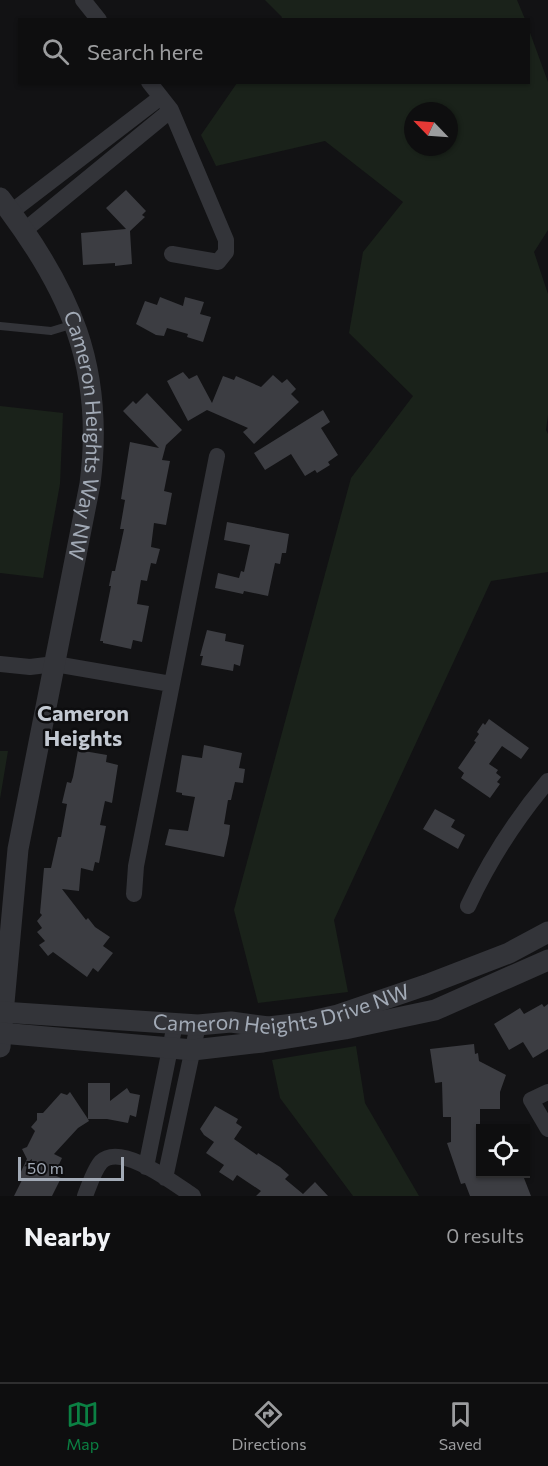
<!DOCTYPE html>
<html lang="en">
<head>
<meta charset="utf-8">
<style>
  body { margin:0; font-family:Commissioner,sans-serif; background:#1c1c1d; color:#f1f3f6 }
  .controls { position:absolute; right:18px; bottom:18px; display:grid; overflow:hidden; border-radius:0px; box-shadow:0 2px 4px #0004 }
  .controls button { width:54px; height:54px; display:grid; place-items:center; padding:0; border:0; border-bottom:2px solid #2e2e2f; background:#0e0e0f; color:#f1f3f6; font:30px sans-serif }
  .compass { position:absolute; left:404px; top:102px; width:54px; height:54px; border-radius:50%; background:#0e0e0f; box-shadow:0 2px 4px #0004; rotate:295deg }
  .scale { position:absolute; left:18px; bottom:15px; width:106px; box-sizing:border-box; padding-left:6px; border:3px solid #a2aab6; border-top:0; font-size:16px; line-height:21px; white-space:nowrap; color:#a2aab6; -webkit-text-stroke:4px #0d0d0f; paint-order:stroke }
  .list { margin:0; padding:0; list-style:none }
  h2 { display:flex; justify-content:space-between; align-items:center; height:78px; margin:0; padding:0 24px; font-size:26px }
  h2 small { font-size:20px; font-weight:400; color:#9b9c9e }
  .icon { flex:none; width:33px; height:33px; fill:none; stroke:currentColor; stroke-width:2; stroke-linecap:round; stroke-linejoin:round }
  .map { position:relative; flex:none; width:548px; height:1196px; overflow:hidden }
  .search { position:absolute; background:#0e0e0f; box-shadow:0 2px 4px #0004; left:18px; right:18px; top:18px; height:66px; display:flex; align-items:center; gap:15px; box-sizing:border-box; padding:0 21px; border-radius:0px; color:#9b9c9e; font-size:22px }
  .sheet { height:186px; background:#0e0e0f }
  nav { display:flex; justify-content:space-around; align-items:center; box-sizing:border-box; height:84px; border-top:2px solid #2e2e2f; background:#0e0e0f; font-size:16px; color:#9b9c9e }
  nav a { display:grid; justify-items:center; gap:3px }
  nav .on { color:#0b8043 }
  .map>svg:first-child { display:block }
  .green { fill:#1a221a; fill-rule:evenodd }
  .building { fill:#3c3d42 }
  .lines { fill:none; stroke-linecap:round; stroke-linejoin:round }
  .service { stroke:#333439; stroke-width:8 }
  .minor { stroke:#333439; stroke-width:16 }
  .tertiary { stroke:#333439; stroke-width:21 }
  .labels { text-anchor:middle; stroke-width:5; stroke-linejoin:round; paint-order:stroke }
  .street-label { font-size:21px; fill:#a2aab6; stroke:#0d0d0f }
  .neighbourhood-label { font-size:22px; font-weight:bold; fill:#c3c9d2; stroke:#0d0d0f }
</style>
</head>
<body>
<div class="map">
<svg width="548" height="1196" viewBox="0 0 548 1196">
  <rect width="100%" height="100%" fill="#121214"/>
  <path class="green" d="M 265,0 L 517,0 L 525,19 L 281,19 L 282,17 Z
    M 529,30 L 548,82 L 548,230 L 534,252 L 548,294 L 548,415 L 546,430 L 548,434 L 548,572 L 491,581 L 334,920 L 348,992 L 258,1003 L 234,910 L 351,478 L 413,396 L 349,333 L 363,252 L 403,202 L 325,141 L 216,166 L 201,135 L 237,83 L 528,82 ZM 413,111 L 449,111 L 449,147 L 413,147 Z
    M 0,406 L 63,413 L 60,484 L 43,578 L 0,573 Z
    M 0,751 L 8,751 L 0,799 Z
    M 356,1046 L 365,1103 L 419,1196 L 353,1196 L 280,1098 L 272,1060 Z"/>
  <path class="building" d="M 126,190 L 146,211 L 142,215 L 145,217 L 130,231 L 132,264 L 115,266 L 115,263 L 83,265 L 81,233 L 126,229 L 106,208 Z
    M 160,297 L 183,306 L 185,297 L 204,302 L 200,314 L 211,317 L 203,342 L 187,337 L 188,334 L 167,328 L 164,336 L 156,335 L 136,324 L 145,301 L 157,305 Z
    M 183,372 L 189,379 L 197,375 L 212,403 L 223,376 L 234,380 L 236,376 L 261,387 L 273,375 L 282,383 L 287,379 L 296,389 L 291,394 L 299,402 L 254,444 L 243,432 L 248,428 L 207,410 L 188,421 L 167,381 Z
    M 147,393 L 182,430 L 166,445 L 162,460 L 170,461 L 164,491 L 172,493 L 166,525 L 154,523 L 151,547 L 160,549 L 156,564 L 151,563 L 147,581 L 141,580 L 137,604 L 149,606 L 142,642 L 133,640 L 131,649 L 103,643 L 103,641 L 100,641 L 111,586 L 109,586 L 112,571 L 115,571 L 124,529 L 120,529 L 125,500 L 121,499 L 130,442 L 159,448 L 123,411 L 133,401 L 136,404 Z
    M 323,410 L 330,422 L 321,428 L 338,455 L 328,462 L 330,465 L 317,473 L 315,470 L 305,476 L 291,454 L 265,470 L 254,453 Z
    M 227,522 L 289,534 L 286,553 L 282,553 L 280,564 L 275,563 L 268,596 L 244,591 L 243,594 L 215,588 L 218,573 L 239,578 L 241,571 L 244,572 L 250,545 L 224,540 Z
    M 207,630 L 226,634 L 225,641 L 244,645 L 240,666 L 234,664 L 233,671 L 201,665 L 203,656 L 200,656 Z
    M 489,719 L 529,748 L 521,759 L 502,746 L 489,764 L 498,770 L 496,773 L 501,777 L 497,782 L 500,784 L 490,798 L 461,778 L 464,773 L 458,768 L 476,742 L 474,741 L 479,734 L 477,732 L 483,723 L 485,725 Z
    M 204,745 L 242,753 L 239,768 L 245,769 L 243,783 L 235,782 L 231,800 L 228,800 L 224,824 L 230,825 L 229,834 L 224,857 L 165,845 L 169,829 L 188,831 L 195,797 L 182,795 L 182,793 L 176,792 L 182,755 L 202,758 Z
    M 78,750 L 107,755 L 106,762 L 118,765 L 112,803 L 105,801 L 100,825 L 106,826 L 99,863 L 95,862 L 93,871 L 81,868 L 79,891 L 62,889 L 86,920 L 88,918 L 95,927 L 110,937 L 103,946 L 113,953 L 98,972 L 93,968 L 87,977 L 53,952 L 48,956 L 39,945 L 45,941 L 37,932 L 42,928 L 37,921 L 42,915 L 40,913 L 44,868 L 51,868 L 58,837 L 61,837 L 67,804 L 62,803 L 67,782 L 71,783 L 73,777 Z
    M 435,809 L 455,820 L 451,827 L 465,835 L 458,849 L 423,829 Z
    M 542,1004 L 544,1007 L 548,1004 L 548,1049 L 533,1058 L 523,1042 L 509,1050 L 494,1024 L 520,1008 L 524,1014 Z
    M 474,1044 L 475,1054 L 478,1053 L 479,1061 L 506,1075 L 500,1092 L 500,1109 L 480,1109 L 480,1173 L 522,1173 L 531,1196 L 470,1196 L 465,1183 L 461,1184 L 447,1143 L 451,1142 L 451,1117 L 443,1117 L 442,1082 L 435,1083 L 430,1049 Z
    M 88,1083 L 110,1083 L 110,1101 L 127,1088 L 130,1093 L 140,1095 L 136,1117 L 130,1115 L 128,1123 L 107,1119 L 88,1119 L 89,1121 L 78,1128 L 54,1154 L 62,1158 L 54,1175 L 61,1178 L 52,1196 L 14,1196 L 22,1180 L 18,1178 L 27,1159 L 22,1149 L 27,1147 L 35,1131 L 31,1127 L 37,1120 L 37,1113 L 43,1113 L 61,1093 L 67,1095 L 70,1092 L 88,1119 Z
    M 215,1106 L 238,1119 L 236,1123 L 242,1127 L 234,1139 L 257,1155 L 258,1153 L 280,1167 L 289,1175 L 285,1179 L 303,1194 L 315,1182 L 328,1196 L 256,1196 L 261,1191 L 237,1175 L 233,1181 L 219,1172 L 224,1165 L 206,1153 L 214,1142 L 204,1135 L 200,1129 Z"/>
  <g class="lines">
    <path class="service" d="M 0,326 L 51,331 L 74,324"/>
    <path class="minor" d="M 83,0 L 99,20
      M 149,82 L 171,110 L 226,240 L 226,252 L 218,262 L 172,254
      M 11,212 L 161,97
      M 25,230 L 171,110
      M 0,664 L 30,667 L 55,664 L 171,684
      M 134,894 L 136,866 L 217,456
      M 468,906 C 489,861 516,819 548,781
      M 548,1092 L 531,1100 L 548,1129
      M 146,1167 L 175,1024
      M 165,1178 L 198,1025
      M 85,1196 C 89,1186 94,1170 101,1162 C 121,1142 175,1184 193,1196"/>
    <g class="tertiary">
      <path id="s1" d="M 0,198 C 70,289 105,367 90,484 L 18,849 L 0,1047"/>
      <path id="s2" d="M 2,1012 L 198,1025 L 231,1022 L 268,1027 L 303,1023 L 338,1015 L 426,985 L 509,953 L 548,932"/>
      <path d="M 1,1033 L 193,1050 L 263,1042 L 345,1029 L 435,1010 L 548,960"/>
    </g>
  </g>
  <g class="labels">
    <g class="street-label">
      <text dy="7" stroke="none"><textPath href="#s1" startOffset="260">Cameron Heights Way NW</textPath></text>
      <text dy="7" stroke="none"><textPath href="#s2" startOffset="282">Cameron Heights Drive NW</textPath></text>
    </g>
    <g class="neighbourhood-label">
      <text x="83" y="721">Cameron<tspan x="83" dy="25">Heights</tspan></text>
    </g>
  </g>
</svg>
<div class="controls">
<button><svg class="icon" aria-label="locate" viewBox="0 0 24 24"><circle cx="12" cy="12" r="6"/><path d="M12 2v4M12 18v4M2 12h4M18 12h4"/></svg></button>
</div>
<svg class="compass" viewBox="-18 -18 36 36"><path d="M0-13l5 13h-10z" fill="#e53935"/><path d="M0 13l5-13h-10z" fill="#9b9c9e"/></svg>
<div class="scale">50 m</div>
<div class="search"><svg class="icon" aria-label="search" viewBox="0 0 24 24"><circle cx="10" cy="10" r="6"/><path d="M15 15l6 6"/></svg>Search here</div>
</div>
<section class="sheet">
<h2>Nearby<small>0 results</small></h2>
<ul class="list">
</ul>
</section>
<nav>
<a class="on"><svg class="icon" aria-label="map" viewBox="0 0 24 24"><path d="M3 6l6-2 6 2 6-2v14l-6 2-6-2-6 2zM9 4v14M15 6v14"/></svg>Map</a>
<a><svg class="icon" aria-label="directions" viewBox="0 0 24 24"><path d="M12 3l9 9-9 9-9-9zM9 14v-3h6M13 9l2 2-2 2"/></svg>Directions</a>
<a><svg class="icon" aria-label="saved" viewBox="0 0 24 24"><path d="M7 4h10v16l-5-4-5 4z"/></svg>Saved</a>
</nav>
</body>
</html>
